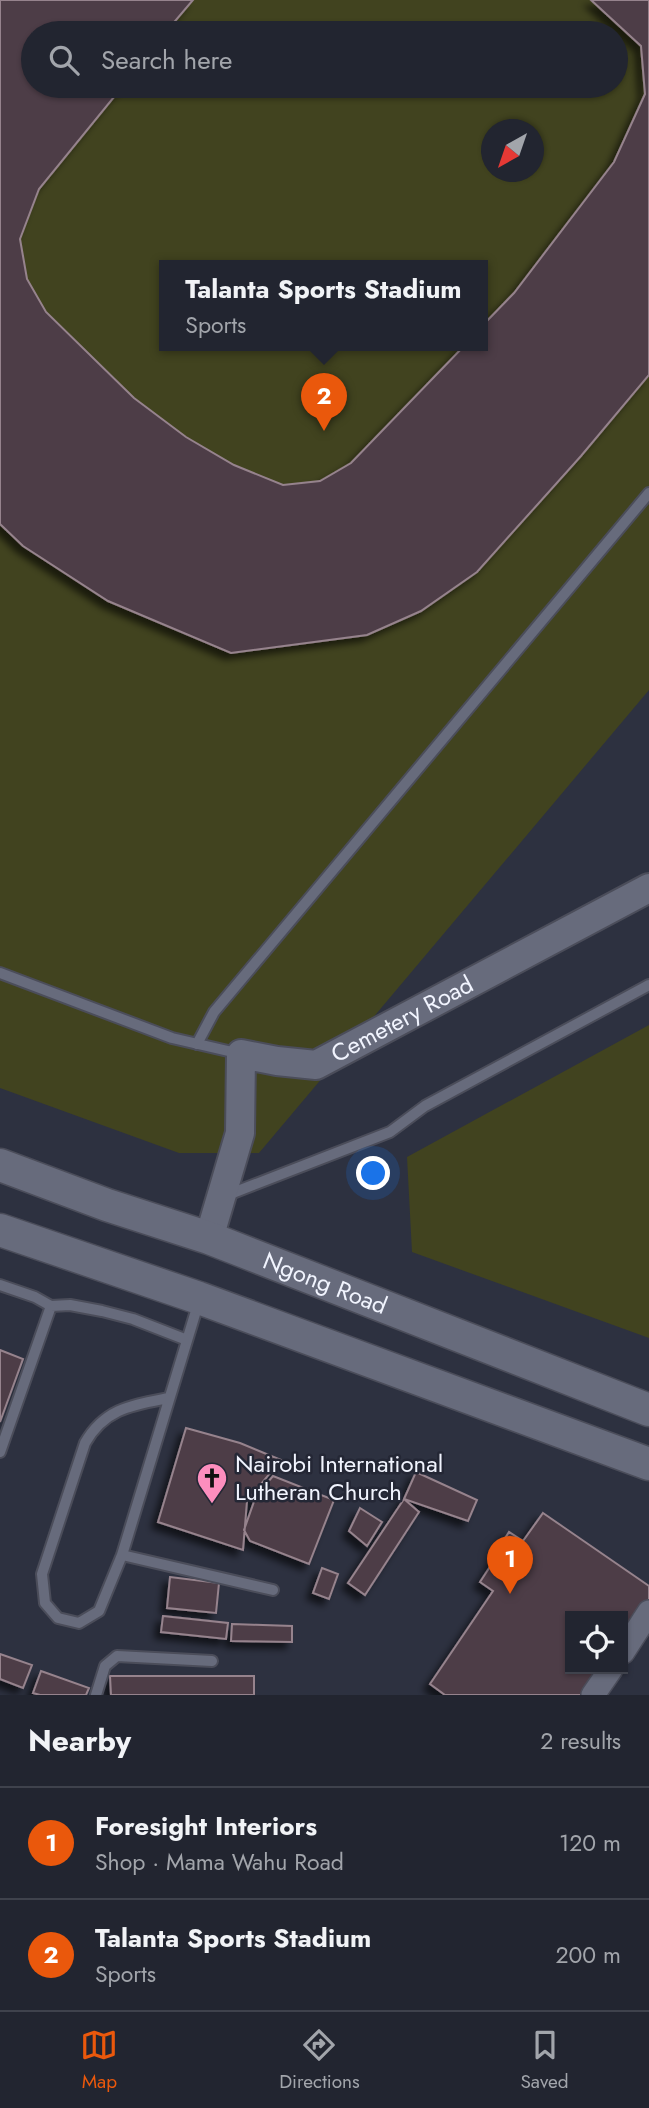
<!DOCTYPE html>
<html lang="en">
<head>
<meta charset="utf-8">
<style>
  body { margin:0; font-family:Jost,sans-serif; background:#2a2d38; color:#f1f3f6 }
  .controls { position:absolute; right:21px; bottom:21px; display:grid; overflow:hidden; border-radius:0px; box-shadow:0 2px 5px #0004 }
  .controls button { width:63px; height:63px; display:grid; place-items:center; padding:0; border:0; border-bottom:2px solid #3f424c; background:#222530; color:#f1f3f6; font:35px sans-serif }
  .compass { position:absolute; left:481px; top:119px; width:63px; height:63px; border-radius:50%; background:#222530; box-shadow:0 2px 5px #0004; rotate:220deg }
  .you { position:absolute; left:374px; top:1174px; width:24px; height:24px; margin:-18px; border:5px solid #fff; border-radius:50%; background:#1a73e8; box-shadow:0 0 0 10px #1a73e833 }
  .badge { display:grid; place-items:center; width:46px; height:46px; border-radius:50%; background:#ea580c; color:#fff; font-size:23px; font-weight:700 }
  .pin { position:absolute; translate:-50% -58px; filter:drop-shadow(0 2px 4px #0008) }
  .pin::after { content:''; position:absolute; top:37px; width:24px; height:21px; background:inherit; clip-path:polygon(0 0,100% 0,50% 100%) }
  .popup { position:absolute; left:159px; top:260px; width:329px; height:91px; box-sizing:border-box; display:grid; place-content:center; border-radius:0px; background:#222530; filter:drop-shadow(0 2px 5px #0005); font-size:23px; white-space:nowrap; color:#a2a5ab }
  .popup b { font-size:26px; color:#f1f3f6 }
  .popup::after { content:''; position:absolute; left:50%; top:100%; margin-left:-14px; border:14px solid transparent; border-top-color:#222530 }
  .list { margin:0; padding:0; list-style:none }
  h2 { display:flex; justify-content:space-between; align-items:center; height:91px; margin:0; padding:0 28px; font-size:30px }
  h2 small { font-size:23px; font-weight:400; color:#a2a5ab }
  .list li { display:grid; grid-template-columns:46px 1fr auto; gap:21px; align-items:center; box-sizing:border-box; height:112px; padding:0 28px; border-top:2px solid #3f424c }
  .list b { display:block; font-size:26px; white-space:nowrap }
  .list p { margin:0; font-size:23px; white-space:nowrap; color:#a2a5ab }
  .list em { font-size:23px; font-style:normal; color:#a2a5ab }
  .icon { flex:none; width:38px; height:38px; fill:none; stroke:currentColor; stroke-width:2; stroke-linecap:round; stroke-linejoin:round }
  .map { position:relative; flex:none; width:649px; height:1695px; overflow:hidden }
  .search { position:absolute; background:#222530; box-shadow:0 2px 5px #0004; left:21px; right:21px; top:21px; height:77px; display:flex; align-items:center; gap:18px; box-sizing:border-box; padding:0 24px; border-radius:38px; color:#a2a5ab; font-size:26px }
  .sheet { height:315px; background:#222530 }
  nav { display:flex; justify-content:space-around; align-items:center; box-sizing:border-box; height:98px; border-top:2px solid #3f424c; background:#222530; font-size:19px; color:#a2a5ab }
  nav a { display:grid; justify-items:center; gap:4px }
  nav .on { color:#ea580c }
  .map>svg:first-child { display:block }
  .green { fill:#41431f; fill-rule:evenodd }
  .building { fill:#4e3e47; stroke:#96838d; stroke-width:2; filter:url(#shadow) }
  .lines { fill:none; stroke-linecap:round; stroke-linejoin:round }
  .service-casing { stroke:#4b4d5a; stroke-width:14 }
  .minor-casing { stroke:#4b4d5a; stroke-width:26 }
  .tertiary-casing { stroke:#4b4d5a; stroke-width:32 }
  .secondary-casing { stroke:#4b4d5a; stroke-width:35 }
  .service { stroke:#676b7c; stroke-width:10 }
  .minor { stroke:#676b7c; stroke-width:23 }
  .tertiary { stroke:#676b7c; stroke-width:28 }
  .secondary { stroke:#676b7c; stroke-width:32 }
  .labels { text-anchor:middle; stroke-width:5; stroke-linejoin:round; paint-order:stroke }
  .street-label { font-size:24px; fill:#f1f4fe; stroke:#242735 }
  .poi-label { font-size:24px; fill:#f1f4fe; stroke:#242735; text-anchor:start }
</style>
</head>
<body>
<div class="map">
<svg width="649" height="1695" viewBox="0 0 649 1695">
  <defs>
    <filter id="shadow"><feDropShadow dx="-6" dy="6" stdDeviation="3.5" flood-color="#0009"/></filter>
  </defs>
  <rect width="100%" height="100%" fill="#2d3140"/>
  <path class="green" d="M 0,0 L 649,0 L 649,690 L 259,1153 L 179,1153 L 0,1088 ZM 33,33 L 616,33 L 616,86 L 33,86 ZM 491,130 L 534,130 L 534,172 L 491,172 ZM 165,265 L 483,265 L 483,345 L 165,345 Z
    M 649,1025 L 649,1338 L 412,1252 L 407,1157 Z"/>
  <path class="building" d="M 0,0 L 193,0 L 165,33 L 33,33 L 33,86 L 123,86 L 39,189 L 20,239 L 27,279 L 46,312 L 134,398 L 186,437 L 234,465 L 283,485 L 320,481 L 351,463 L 465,345 L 483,345 L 483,325 L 514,293 L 614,162 L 645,94 L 641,46 L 591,0 L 649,0 L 649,375 L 581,456 L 477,572 L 421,611 L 367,635 L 231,653 L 108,601 L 23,546 L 0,524 Z
    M 0,1350 L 23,1359 L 0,1422 Z
    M 186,1428 L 240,1443 L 281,1460 L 247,1501 L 243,1550 L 158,1522 Z
    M 416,1472 L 477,1500 L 468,1521 L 404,1499 Z
    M 273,1476 L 334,1500 L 309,1564 L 250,1541 L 244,1530 L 256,1496 Z
    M 404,1499 L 419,1512 L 365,1595 L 348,1583 Z
    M 360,1508 L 382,1522 L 367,1546 L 349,1531 Z
    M 543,1513 L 649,1586 L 649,1599 L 623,1638 L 623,1616 L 570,1616 L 570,1669 L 602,1669 L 584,1695 L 445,1695 L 430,1684 L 493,1591 L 480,1582 L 499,1553 L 497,1551 L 509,1532 L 523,1541 Z
    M 322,1568 L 338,1574 L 329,1599 L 313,1593 Z
    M 170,1577 L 219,1583 L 216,1613 L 167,1608 Z
    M 163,1616 L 228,1623 L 226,1639 L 161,1632 Z
    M 232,1624 L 292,1626 L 292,1642 L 231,1641 Z
    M 0,1654 L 32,1665 L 23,1688 L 0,1679 Z
    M 41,1671 L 89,1688 L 86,1695 L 40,1695 L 33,1693 Z
    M 110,1676 L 254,1676 L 254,1695 L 111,1695 Z"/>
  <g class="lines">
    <g class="service-casing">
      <path id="service" d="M 0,973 L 172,1038 L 241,1054
        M 197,1044 L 214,1012 L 649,493
        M 225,1196 L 390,1132 L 425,1106 L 649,985
        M 0,1285 L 35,1297 L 51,1306 L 70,1305 L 102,1311 L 133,1319 L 187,1340
        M 169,1398 C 133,1405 105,1408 85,1443 L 42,1574 L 45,1603 L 58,1618 L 79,1623 L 99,1611 L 122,1555 L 199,1301
        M 0,1452 L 51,1306
        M 122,1555 L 273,1590
        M 96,1695 L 105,1666 L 117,1656 L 212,1661"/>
    </g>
    <g class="minor-casing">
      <path id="minor" d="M 623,1652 L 649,1612
        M 593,1695 L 611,1669"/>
    </g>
    <g class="tertiary-casing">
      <g id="tertiary">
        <path id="s1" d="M 209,1238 L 240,1133 L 241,1054 L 277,1061 L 316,1065 L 649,888"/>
      </g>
    </g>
    <g class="secondary-casing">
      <g id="secondary">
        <path id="s2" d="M 0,1165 L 107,1205 L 209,1238 L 649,1410"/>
        <path d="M 0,1230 L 199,1298 L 649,1464"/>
      </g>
    </g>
    <use href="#service" class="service"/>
    <use href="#minor" class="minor"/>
    <use href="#tertiary" class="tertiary"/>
    <use href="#secondary" class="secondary"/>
  </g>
  <defs>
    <g id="church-pin" transform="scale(1.575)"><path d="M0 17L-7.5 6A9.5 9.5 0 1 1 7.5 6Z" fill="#fd8ebe" stroke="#242735"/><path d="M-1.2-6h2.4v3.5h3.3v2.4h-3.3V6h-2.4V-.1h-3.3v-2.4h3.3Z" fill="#111"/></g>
  </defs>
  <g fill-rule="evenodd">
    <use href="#church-pin" x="212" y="1478"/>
  </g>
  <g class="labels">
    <g class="street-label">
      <text dy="8" stroke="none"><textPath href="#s1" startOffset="362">Cemetery Road</textPath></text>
      <text dy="8" stroke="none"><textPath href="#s2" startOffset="346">Ngong Road</textPath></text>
    </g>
    <g class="poi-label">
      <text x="235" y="1472">Nairobi International<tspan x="235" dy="28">Lutheran Church</tspan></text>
    </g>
  </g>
</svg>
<div class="controls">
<button><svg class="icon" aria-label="locate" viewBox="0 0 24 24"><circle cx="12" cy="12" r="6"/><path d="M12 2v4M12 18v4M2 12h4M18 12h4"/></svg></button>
</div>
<svg class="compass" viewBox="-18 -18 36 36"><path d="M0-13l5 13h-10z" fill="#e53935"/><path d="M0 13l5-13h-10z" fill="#a2a5ab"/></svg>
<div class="you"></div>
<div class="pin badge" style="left:510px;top:1594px">1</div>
<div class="pin badge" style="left:324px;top:431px">2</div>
<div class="popup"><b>Talanta Sports Stadium</b>Sports</div>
<div class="search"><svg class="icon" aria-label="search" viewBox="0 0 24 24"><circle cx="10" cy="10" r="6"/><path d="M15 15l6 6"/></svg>Search here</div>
</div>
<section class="sheet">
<h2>Nearby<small>2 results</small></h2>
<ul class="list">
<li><span class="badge">1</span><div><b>Foresight Interiors</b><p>Shop · Mama Wahu Road</p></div><em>120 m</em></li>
<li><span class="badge">2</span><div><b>Talanta Sports Stadium</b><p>Sports</p></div><em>200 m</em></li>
</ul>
</section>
<nav>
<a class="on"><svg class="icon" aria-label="map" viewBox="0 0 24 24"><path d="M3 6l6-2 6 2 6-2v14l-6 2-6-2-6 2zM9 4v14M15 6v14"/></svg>Map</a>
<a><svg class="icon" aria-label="directions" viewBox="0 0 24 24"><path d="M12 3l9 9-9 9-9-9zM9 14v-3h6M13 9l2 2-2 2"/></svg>Directions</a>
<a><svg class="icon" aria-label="saved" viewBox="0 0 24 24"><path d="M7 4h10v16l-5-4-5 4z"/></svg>Saved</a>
</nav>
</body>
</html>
